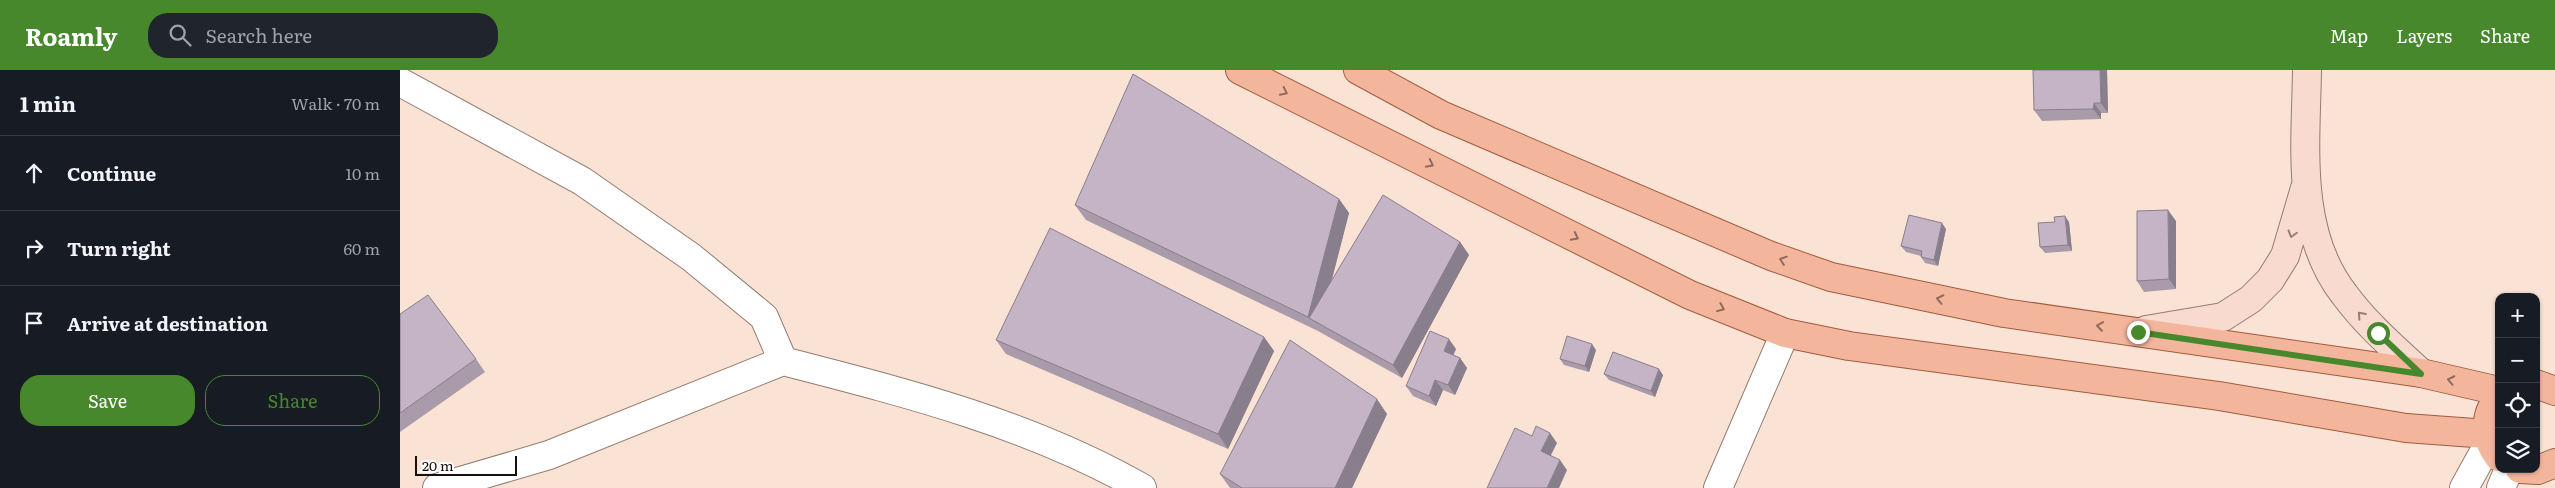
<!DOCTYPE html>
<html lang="en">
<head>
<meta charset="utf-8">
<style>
  body { margin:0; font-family:Literata,serif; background:#20242c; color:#f1f3f6 }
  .controls { position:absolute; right:15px; bottom:15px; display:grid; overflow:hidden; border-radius:10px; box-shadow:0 1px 4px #0004 }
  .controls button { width:45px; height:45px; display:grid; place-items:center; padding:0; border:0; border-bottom:1px solid #363941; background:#171b24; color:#f1f3f6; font:25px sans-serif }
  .scale { position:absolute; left:15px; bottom:12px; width:102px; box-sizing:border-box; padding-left:5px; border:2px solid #170f0a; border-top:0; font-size:14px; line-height:18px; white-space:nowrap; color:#170f0a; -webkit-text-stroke:4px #fff; paint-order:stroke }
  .stop { position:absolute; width:15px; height:15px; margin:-11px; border:4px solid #46882b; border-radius:50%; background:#fff }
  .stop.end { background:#46882b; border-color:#fff; box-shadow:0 1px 5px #0008 }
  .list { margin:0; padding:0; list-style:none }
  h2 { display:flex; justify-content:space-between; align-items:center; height:65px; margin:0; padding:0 20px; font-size:21px }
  h2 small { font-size:16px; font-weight:400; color:#9ea1a6 }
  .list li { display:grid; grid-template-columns:32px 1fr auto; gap:15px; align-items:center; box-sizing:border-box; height:75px; padding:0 20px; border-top:1px solid #363941 }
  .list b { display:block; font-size:19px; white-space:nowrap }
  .list em { font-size:16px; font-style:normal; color:#9ea1a6 }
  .actions { display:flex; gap:10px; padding:15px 20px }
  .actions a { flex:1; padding:11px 0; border:1px solid #46882b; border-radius:20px; text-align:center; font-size:18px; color:#46882b }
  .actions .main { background:#46882b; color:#fff }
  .icon { flex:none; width:28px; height:28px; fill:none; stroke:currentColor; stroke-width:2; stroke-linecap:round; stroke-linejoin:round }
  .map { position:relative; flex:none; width:2155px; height:418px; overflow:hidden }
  header { display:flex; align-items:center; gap:30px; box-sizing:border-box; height:70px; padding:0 25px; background:#46882b; color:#fff }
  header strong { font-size:24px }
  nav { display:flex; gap:28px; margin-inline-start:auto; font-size:18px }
  .search { width:350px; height:45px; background:#20242c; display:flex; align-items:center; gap:12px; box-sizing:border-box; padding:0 18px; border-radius:20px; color:#9ea1a6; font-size:19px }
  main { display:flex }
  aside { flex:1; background:#171b24 }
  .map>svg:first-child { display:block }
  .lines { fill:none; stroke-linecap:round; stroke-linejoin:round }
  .street-casing { stroke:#927d71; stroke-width:30 }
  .secondary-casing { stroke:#927d71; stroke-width:30 }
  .primary-casing { stroke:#a15c3f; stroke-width:30 }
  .street { stroke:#fff; stroke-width:28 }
  .secondary { stroke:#f9dace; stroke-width:28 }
  .primary { stroke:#f3b69d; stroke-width:28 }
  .wall { fill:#a99baa }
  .shaded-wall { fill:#897e8b }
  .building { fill:#c4b4c6; stroke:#897e8b }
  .oneway { stroke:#906b5b }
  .oneway2 { stroke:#937f76 }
  .route { stroke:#46882b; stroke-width:6 }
</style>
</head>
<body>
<header>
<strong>Roamly</strong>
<div class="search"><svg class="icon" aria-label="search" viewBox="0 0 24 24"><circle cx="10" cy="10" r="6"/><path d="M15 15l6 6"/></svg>Search here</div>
<nav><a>Map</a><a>Layers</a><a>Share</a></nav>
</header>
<main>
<aside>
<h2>1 min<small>Walk · 70 m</small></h2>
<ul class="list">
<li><svg class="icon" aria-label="ahead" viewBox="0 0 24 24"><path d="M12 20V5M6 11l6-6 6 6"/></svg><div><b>Continue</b></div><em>10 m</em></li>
<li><svg class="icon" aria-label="right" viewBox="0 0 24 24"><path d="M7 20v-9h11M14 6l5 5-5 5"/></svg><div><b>Turn right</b></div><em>60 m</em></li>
<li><svg class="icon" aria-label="arrive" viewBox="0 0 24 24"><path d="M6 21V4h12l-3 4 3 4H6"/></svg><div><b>Arrive at destination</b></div></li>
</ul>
<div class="actions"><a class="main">Save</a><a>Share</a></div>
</aside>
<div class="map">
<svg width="2155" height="418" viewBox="0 0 2155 418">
  <rect width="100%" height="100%" fill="#fae3d5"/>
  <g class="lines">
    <g class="street-casing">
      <path id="street" d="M 0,12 L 182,111 L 291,187 L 364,247 L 383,291 L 149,385 L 37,418
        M 383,291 C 507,323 630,354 742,418
        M 1318,418 L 1385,263
        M 2064,418 L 2090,371
        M 2101,418 L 2109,399"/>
    </g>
    <g class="secondary-casing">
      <path id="secondary" d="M 1907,0 C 1906,74 1895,161 1944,224 C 1966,254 1994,278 2021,303
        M 1746,260 L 1823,247 L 1851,229 L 1870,210 L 1885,186 L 1905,118"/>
    </g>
    <g class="primary-casing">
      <path id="primary" d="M 840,0 L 1290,225 L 1385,263 L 1449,276 L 1819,326 L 2006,358 L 2088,364
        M 958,0 L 1041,45 L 1371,186 L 1431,207 L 1604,243 L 2021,303 L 2099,321
        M 2136,314 L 2155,321
        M 2099,328 C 2083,345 2085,370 2099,387
        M 2120,399 L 2138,400 L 2155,393"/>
    </g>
    <use href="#street" class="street"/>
    <use href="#secondary" class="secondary"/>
    <use href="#primary" class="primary"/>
  </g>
  <path class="wall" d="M 1707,0 L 1708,43 L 1701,43 L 1701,49 L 1642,51 L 1634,40 Z
    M 939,129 L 949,143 L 932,210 L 1060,172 L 1069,185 L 1002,308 L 918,261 L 686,150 L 675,135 Z
    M 1776,151 L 1776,219 L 1744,222 L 1737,211 Z
    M 1655,152 L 1669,152 L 1672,181 L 1645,183 L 1640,177 Z
    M 1546,159 L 1538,196 L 1525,193 L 1521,187 L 1521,186 L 1506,182 L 1501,176 Z
    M 0,244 L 76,289 L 85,302 L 0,362 Z
    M 864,267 L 874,281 L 828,379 L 606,284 L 596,270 Z
    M 1056,279 L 1053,285 L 1060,288 L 1067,298 L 1055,325 L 1043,320 L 1036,336 L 1013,326 L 1006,316 Z
    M 1196,280 L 1189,302 L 1164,295 L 1160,289 Z
    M 1204,304 L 1263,305 L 1255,327 L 1209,310 Z
    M 987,344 L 952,418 L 830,418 L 820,404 Z"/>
  <path class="shaded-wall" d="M 1700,0 L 1707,0 L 1708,43 L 1701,33 Z
    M 1694,33 L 1701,43 L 1701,49 L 1693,39 Z
    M 939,129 L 949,143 L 920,254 L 909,248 L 908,247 Z
    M 1768,140 L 1776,151 L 1776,219 L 1769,209 Z
    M 1665,146 L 1669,152 L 1672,181 L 1668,175 Z
    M 1542,153 L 1546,159 L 1538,196 L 1534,190 Z
    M 1060,172 L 1069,185 L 1002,308 L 993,295 Z
    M 864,267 L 874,281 L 828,379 L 818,364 Z
    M 1049,269 L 1056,279 L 1051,291 L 1044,281 Z
    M 1192,274 L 1196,280 L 1189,302 L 1185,296 Z
    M 1060,288 L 1067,298 L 1055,325 L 1048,315 Z
    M 1259,299 L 1263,305 L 1255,327 L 1251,321 Z
    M 1035,310 L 1043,320 L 1036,336 L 1029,326 Z
    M 977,329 L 987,344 L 952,418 L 935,418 Z
    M 1150,363 L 1157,373 L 1148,391 L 1141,381 Z
    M 1160,390 L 1167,400 L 1159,418 L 1147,418 Z"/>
  <path class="building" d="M 1633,0 L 1700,0 L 1701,33 L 1694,33 L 1693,39 L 1634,40 Z
    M 733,4 L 939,129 L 908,247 L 675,135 Z
    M 983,125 L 1060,172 L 993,295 L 909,248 Z
    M 1768,140 L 1769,209 L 1737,211 L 1737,141 Z
    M 1509,145 L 1542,153 L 1534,190 L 1521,187 L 1522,181 L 1501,176 Z
    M 1665,146 L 1668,175 L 1640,177 L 1638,153 L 1655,152 L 1654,147 Z
    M 650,158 L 864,267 L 818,364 L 596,270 Z
    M 28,225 L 76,289 L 0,343 L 0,244 Z
    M 1030,261 L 1049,269 L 1044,281 L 1060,288 L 1048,315 L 1035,310 L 1029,326 L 1006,316 Z
    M 1167,266 L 1192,274 L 1185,296 L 1160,289 Z
    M 890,270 L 977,329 L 935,418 L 842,418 L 820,404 Z
    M 1213,282 L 1259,299 L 1251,321 L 1204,304 Z
    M 1136,356 L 1150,363 L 1141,381 L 1160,390 L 1147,418 L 1087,418 L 1115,358 L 1132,366 Z"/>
  <defs><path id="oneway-chevron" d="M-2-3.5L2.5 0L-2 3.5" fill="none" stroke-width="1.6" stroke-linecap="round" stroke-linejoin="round" transform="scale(1.25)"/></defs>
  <g class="oneway">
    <use href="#oneway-chevron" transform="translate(884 22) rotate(26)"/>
    <use href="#oneway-chevron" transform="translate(1030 94) rotate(27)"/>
    <use href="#oneway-chevron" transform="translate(1175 167) rotate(27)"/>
    <use href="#oneway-chevron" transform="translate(1383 190) rotate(-161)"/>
    <use href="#oneway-chevron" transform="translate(1540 229) rotate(-168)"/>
    <use href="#oneway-chevron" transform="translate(1321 238) rotate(22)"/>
    <use href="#oneway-chevron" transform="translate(1700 256) rotate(-172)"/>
    <use href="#oneway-chevron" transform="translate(2051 310) rotate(-168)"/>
  </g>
  <g class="oneway2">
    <use href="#oneway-chevron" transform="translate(1892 164) rotate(106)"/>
    <use href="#oneway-chevron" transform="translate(1961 245) rotate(-132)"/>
  </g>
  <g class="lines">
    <path class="route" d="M 1738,262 L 2021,304 L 1978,263"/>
  </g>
</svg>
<div class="controls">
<button>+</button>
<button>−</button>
<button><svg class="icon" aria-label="locate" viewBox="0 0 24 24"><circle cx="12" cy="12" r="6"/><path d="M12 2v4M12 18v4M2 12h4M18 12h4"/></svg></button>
<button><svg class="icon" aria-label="layers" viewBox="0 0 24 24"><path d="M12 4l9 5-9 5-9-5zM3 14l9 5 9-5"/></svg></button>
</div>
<div class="scale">20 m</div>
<div class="stop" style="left:1978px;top:263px"></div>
<div class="stop end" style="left:1738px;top:262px"></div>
</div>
</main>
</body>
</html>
